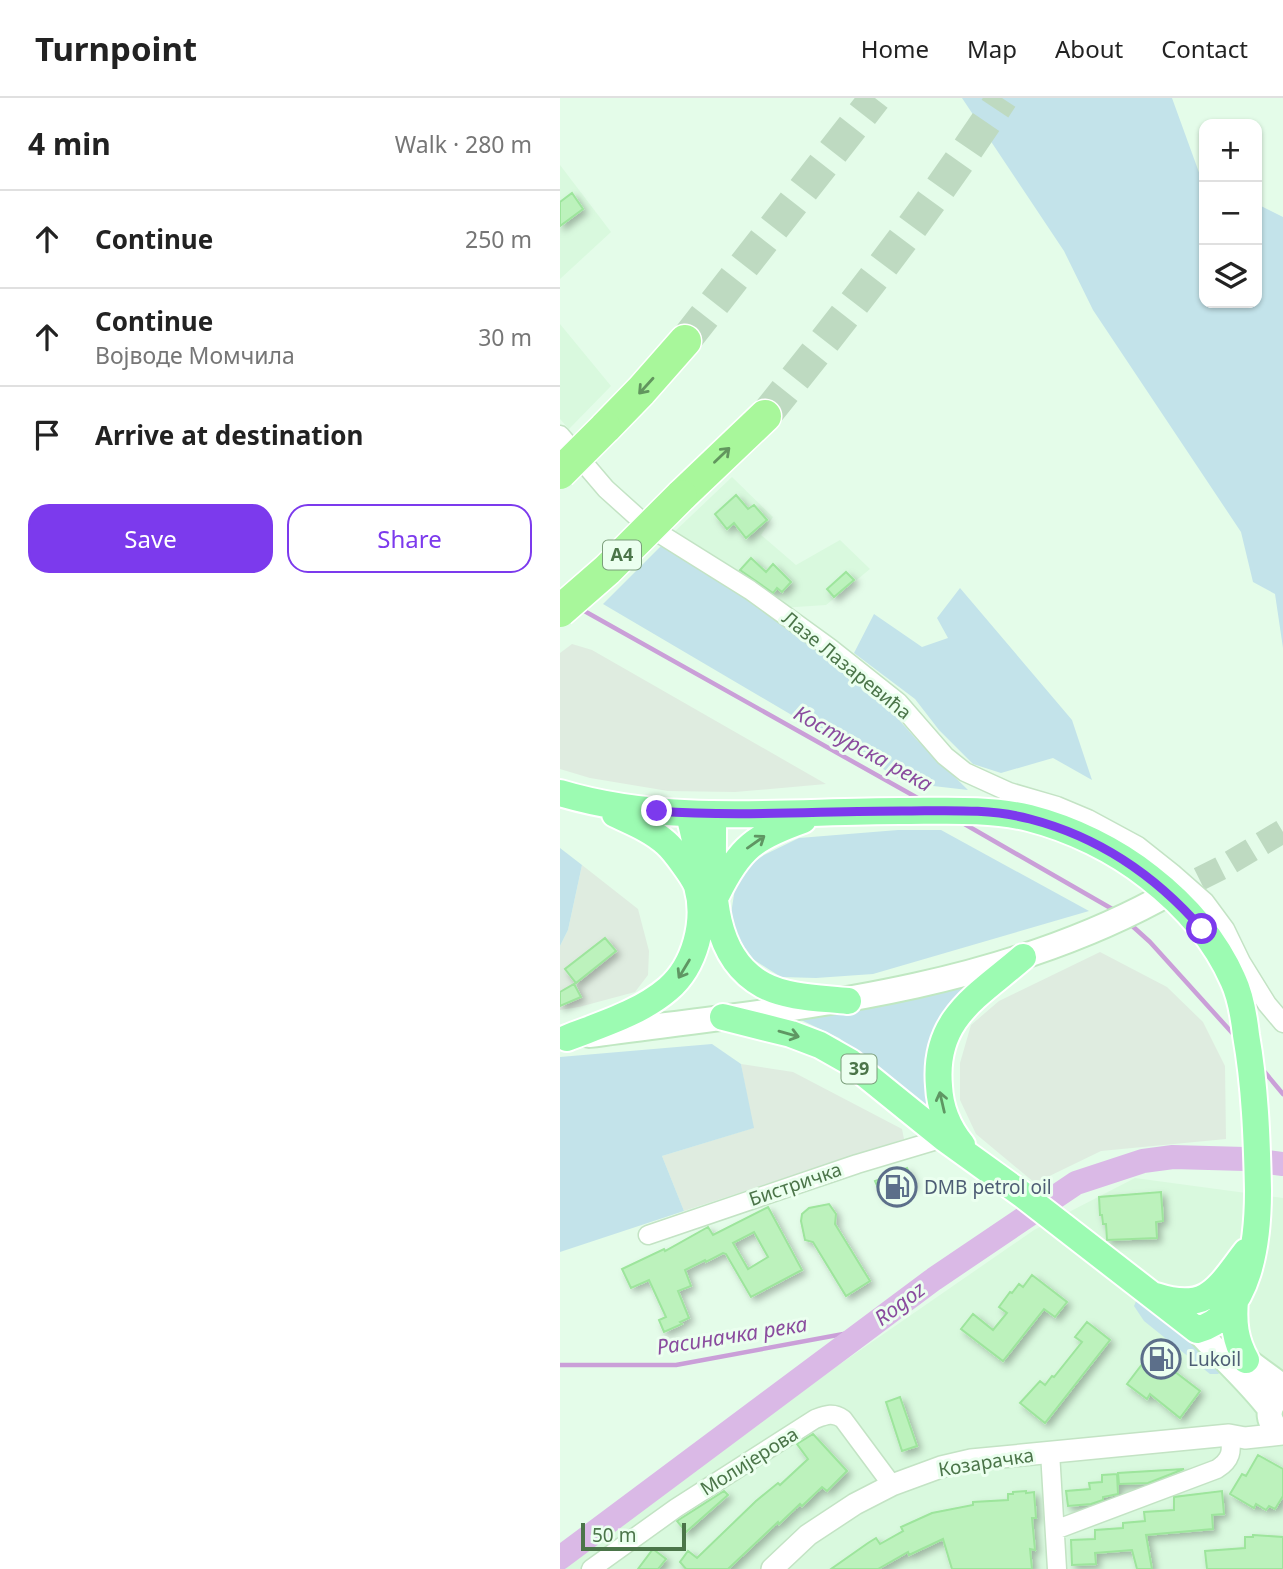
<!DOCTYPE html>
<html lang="en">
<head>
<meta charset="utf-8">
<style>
  body { margin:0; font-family:"Noto Sans",sans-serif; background:#f2f2f2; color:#222 }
  .controls { position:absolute; right:21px; top:21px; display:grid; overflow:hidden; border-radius:14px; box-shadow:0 2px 5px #0004 }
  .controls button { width:63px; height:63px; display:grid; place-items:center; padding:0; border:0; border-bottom:2px solid #e0e0e0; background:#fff; color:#222; font:35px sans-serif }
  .scale { position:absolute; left:21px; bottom:18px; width:105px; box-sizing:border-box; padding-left:7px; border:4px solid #4b7549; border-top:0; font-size:19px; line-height:24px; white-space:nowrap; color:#4b7549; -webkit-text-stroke:5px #ebffef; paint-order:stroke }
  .stop { position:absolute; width:21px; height:21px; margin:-16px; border:5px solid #7c3aed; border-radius:50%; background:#fff }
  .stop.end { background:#7c3aed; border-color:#fff; box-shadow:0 2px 7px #0008 }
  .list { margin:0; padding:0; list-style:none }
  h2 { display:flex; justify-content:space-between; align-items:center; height:91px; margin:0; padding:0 28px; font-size:30px }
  h2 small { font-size:23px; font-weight:400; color:#767676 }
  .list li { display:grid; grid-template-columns:46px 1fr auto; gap:21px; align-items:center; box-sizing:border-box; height:98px; padding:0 28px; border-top:2px solid #e0e0e0 }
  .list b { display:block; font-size:26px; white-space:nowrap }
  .list p { margin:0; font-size:23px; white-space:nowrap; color:#767676 }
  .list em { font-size:23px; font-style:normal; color:#767676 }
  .actions { display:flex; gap:14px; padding:21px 28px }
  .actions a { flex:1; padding:16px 0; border:2px solid #7c3aed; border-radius:21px; text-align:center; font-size:24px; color:#7c3aed }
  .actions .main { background:#7c3aed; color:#fff }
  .icon { flex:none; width:38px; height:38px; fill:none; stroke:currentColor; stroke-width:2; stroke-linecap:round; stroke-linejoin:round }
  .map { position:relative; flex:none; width:723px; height:1471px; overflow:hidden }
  header { display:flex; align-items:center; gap:42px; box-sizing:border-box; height:98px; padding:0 35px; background:#fff; border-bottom:2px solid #e0e0e0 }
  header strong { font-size:33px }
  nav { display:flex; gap:38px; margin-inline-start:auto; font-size:24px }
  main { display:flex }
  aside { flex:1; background:#fff }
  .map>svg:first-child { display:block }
  .residential { fill:#d9f9de }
  .industrial { fill:#dfece0 }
  .green { fill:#c3e3ea }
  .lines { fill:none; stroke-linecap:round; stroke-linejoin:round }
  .stream { stroke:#ca9fd8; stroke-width:4.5 }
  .river { stroke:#dab9e6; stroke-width:24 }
  .building { fill:#bcf2bc; stroke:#9de59c; stroke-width:2; fill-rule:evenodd; filter:url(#shadow) }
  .secondary-tunnel { stroke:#bedac1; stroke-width:24; stroke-dasharray:24 12; stroke-linecap:butt }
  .motorway-tunnel { stroke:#bedac1; stroke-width:32; stroke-dasharray:32 16; stroke-linecap:butt }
  .minor-casing { stroke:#c3e3c4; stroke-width:21 }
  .tertiary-casing { stroke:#c3e3c4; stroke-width:24 }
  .secondary-casing { stroke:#c0e8c2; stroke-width:28 }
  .primary-casing { stroke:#fff; stroke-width:30 }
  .motorway-casing { stroke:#fff; stroke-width:35 }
  .minor { stroke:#fff; stroke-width:18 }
  .tertiary { stroke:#fff; stroke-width:21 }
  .secondary { stroke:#fff; stroke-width:24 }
  .primary { stroke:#9cfbb2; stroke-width:26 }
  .motorway { stroke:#a8f79b; stroke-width:32 }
  .motorway-bridge-casing { stroke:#fff; stroke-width:35; stroke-linecap:butt }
  .motorway-bridge { stroke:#a8f79b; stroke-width:32 }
  .oneway { stroke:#62965e }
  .oneway2 { stroke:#5f9663 }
  .route { stroke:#7c3aed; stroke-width:9 }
  .labels { text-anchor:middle; stroke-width:6; stroke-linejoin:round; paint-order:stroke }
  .shield { fill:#ebffef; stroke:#7b9e7b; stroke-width:2 }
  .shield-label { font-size:18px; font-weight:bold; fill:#4b7549 }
  .street-label { font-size:19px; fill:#4b7549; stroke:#ebffef }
  .service-label { font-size:19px; fill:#4e5e75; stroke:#ebffef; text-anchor:start }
  .water-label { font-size:21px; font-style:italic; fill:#8a4c9e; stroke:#ebffef }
</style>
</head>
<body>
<header>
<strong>Turnpoint</strong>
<nav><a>Home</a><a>Map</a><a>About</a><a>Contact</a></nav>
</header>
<main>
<aside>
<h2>4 min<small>Walk · 280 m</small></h2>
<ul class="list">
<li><svg class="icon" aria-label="ahead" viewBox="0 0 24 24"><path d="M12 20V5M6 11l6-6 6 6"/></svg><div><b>Continue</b></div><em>250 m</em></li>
<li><svg class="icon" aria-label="ahead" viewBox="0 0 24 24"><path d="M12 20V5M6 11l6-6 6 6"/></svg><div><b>Continue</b><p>Војводе Момчила</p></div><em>30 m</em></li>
<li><svg class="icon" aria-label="arrive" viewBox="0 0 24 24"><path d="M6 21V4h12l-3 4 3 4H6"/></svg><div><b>Arrive at destination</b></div></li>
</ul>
<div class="actions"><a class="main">Save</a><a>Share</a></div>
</aside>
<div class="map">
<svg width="723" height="1471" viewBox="0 0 723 1471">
  <defs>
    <filter id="shadow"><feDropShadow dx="4" dy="4" stdDeviation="3.5" flood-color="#0004"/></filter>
  </defs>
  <rect width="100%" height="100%" fill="#e4fce9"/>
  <path class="residential" d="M 0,67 L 51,134 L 0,181 Z
    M 0,226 L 51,288 L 9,331 L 0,321 Z
    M 172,379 L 213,419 L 201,437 L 236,467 L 280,442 L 310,471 L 266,507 L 221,510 L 111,437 Z
    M 575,1080 L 723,1100 L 723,1471 L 0,1471 L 183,1333 L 474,1132 Z"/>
  <path class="industrial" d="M 12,546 L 32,552 L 266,686 L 175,694 L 108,693 L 30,680 L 0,671 L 0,555 Z
    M 22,767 L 78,811 L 89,853 L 88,877 L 75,894 L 19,909 L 0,912 L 0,848 L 8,832 Z
    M 540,854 L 607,889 L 643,924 L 665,968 L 666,1041 L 541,1053 L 475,1085 L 416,1036 L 400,1002 L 400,965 L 411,927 L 439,903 Z
    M 181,966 L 233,974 L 342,1031 L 344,1041 L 124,1113 L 102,1058 L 193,1030 Z"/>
  <path class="green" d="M 402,0 L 612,0 L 641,80 L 644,82 L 644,205 L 697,205 L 697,106 L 723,119 L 723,550 L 715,496 L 693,484 L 681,434 L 533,212 L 504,153 Z
    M 106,443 L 229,530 L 323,604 L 357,642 L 408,692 L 347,685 L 43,506 Z
    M 400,490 L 512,622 L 532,682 L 493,660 L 441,675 L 413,666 L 379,632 L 355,601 L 294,555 L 314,516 L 362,549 L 388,540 L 377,520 Z
    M 338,732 L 381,732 L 529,813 L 313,876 L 256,880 L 221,879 L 194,862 L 178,840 L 171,816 L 175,790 L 187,769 L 204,757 L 239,740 Z
    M 0,750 L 22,767 L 8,832 L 0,848 Z
    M 416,884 L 394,908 L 383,1024 L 337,983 L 279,940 L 241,922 Z
    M 152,946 L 181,966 L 194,1030 L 102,1058 L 124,1113 L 0,1154 L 0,959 Z
    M 577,1201 L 664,1272 L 658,1276 L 650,1276 L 584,1223 L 574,1208 Z"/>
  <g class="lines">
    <path class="stream" d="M 19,510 L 363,703
      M 401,724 L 554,812
      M 569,825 L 590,844 L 675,938
      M 703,972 L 723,996
      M 0,1267 L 116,1267 L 305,1232"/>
    <path class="river" d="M 0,1460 L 374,1181 L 516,1085 L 583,1063 L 613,1059 L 685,1061 L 723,1066"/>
  </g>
  <path class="building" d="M 12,95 L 23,111 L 0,128 L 0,104 Z
    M 176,397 L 188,411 L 194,407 L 207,422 L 186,440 L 174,425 L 167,431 L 155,416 Z
    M 191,460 L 206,474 L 213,466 L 231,484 L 222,494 L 217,490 L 213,495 L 180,472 Z
    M 286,474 L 294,482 L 274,499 L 267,491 Z
    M 45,840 L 56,853 L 16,885 L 5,871 Z
    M 14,886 L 21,899 L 0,908 L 0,894 Z
    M 347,1070 L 354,1086 L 322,1099 L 315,1083 Z
    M 601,1094 L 603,1123 L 596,1124 L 597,1140 L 547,1142 L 546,1126 L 543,1126 L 542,1117 L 540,1117 L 539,1099 Z
    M 269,1106 L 276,1116 L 275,1126 L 310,1183 L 286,1198 L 253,1144 L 245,1142 L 241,1123 L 242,1116 L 249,1110 Z
    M 208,1109 L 242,1172 L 191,1199 L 166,1156 L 163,1155 L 146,1164 L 145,1162 L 125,1172 L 131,1188 L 118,1193 L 129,1220 L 120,1224 L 122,1226 L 104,1234 L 99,1222 L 106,1219 L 89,1182 L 71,1190 L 62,1171 L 104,1151 L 105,1153 L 148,1129 L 153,1137 ZM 194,1134 L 208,1159 L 188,1171 L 173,1145 Z
    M 472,1177 L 507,1204 L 495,1219 L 484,1211 L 443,1263 L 401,1231 L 413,1216 L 433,1232 L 447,1215 L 439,1209 L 450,1194 L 452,1195 L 459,1186 L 463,1189 Z
    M 527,1224 L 550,1242 L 485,1325 L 460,1305 L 480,1283 L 485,1287 L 492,1278 L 494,1279 L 522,1244 L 515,1239 Z
    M 596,1248 L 615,1262 L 610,1270 L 640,1293 L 620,1320 L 590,1296 L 587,1301 L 567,1286 Z
    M 340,1299 L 357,1348 L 342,1353 L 326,1304 Z
    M 253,1336 L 287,1373 L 267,1393 L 262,1389 L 242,1408 L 240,1406 L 219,1426 L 218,1424 L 168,1471 L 126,1471 L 120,1464 L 128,1453 L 137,1460 L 196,1403 L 218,1385 L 220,1387 L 248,1361 L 237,1346 Z
    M 698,1357 L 723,1371 L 723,1398 L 715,1411 L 709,1408 L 706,1412 L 696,1406 L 694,1410 L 670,1396 L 682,1376 L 686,1378 Z
    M 624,1371 L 588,1385 L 559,1386 L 558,1375 Z
    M 557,1376 L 558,1396 L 543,1399 L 543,1402 L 531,1406 L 508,1408 L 506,1393 L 530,1391 L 529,1385 L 542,1384 L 542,1377 Z
    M 164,1393 L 168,1397 L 126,1434 L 117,1423 Z
    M 466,1393 L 466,1395 L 474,1394 L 476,1420 L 472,1420 L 475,1452 L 470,1451 L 472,1471 L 392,1471 L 383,1441 L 349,1457 L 348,1454 L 318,1471 L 271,1471 L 308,1445 L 316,1440 L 320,1446 L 343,1433 L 341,1429 L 372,1415 L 413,1407 L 413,1404 L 448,1402 L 448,1396 L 453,1396 L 453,1394 Z
    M 662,1393 L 664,1416 L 652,1417 L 653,1431 L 586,1437 L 592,1471 L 577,1471 L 572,1452 L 535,1455 L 536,1466 L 512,1467 L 511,1442 L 535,1441 L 535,1432 L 563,1430 L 563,1425 L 585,1423 L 584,1414 L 614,1412 L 614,1399 Z
    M 693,1437 L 723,1439 L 723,1471 L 647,1471 L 645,1453 L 685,1450 L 685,1439 L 693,1439 Z
    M 93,1451 L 106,1461 L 98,1471 L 78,1471 Z"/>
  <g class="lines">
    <path class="secondary-tunnel" d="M 607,797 L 661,770 L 723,733"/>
    <path class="motorway-tunnel" d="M 125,243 L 315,0
      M 205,318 C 288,215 369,111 442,0"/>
    <g class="minor-casing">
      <path id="minor" d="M 0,337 L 46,391 L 86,427 L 190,492 L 270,550 L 338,604 L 385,658 L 405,674 L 449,694 L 497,708 L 528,721 L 578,748 L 612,775 L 645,804 L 665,831 L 681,864 L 707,906 L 723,925
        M 88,1137 L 297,1066 L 384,1040
        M 490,1354 L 497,1471
        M 495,1432 L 657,1371 C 671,1362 673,1353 669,1337
        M 31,1471 L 116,1410 L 255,1321 C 266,1317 273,1314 283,1321 L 332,1387"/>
    </g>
    <g class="tertiary-casing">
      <path id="tertiary" d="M 212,1471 L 248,1437 L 295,1406 L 332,1387 L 381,1369 L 411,1362 L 669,1337 L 685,1340 L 723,1336"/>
    </g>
    <g class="secondary-casing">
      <path id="secondary" d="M 29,937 C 222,911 422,896 597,802
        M 637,1232 C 661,1259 688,1282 710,1311
        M 677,1255 L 723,1289
        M 719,1299 C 705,1310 707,1327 723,1334"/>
    </g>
    <g class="primary-casing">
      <path id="primary" d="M 0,695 C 109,728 228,713 340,713 C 382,713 428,710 469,720 C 512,731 555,752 589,779 C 625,807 655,841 673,882 C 681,899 684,919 686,937 C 695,988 697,1041 698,1093 C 698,1140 691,1217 637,1232
        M 129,716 L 136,746 L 136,780
        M 153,716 C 154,773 144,855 203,887 C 227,900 261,900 288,903
        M 157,796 C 180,749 195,739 243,722
        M 163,919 L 231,936 L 260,947 L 290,964 L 384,1040 L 463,1097 L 637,1232
        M 7,940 C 40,927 80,915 108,891 C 135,868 147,823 137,788 C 134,779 114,752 106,745 C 92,732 72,724 55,716
        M 402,1047 C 389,1031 380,1010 379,988 C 373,920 418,898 463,859
        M 596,1198 C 648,1215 658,1190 686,1154
        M 675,1202 C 673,1225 675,1242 686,1262"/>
    </g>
    <g class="motorway-casing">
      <path id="motorway" d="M 45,330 L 81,293 L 125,243
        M 121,398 L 205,318"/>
    </g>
    <use href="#minor" class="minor"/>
    <use href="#tertiary" class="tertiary"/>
    <use href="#secondary" class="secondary"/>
    <use href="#primary" class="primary"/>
    <use href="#motorway" class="motorway"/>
    <g class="motorway-bridge-casing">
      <path id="motorway-bridge" d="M 0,375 L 45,330
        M 0,513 L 47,472 L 121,398"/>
    </g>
    <use href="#motorway-bridge" class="motorway-bridge"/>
  </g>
  <defs><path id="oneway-shaft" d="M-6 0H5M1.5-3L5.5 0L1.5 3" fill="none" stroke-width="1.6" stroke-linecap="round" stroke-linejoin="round" transform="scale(1.75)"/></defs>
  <g class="oneway">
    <use href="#oneway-shaft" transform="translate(86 288) rotate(132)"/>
    <use href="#oneway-shaft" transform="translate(162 357) rotate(-44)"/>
  </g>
  <g class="oneway2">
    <use href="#oneway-shaft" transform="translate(196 744) rotate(-35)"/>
    <use href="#oneway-shaft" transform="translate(124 871) rotate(121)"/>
    <use href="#oneway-shaft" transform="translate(229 936) rotate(16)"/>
    <use href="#oneway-shaft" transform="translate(382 1004) rotate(-103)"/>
  </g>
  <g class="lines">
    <path class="route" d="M 97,713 C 178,719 261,713 342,713 C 384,713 429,710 470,721 C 539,739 596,778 642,831"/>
  </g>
  <defs>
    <g id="fuel-ring" transform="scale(2.0125)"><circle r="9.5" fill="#ebffef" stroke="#5c6f8a" stroke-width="1.5"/><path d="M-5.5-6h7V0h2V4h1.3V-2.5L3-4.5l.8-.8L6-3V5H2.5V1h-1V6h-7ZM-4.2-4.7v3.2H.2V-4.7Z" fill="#5c6f8a"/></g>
  </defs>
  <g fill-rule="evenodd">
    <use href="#fuel-ring" x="337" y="1089"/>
    <use href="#fuel-ring" x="601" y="1261"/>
  </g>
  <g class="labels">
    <g class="shield">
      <rect x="43" y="442.5" width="38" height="29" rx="5"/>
      <rect x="281.5" y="956.5" width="35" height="29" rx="5"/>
    </g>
    <g class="shield-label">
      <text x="62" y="463">A4</text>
      <text x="299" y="977">39</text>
    </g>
    <g class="street-label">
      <text transform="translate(287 567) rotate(39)" y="7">Лазе Лазаревића</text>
      <text transform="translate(235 1086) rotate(-19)" y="7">Бистричка</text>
      <text transform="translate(189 1363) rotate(-32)" y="7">Молијерова</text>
      <text transform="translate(426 1364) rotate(-9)" y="7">Козарачка</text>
    </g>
    <g class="service-label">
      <text x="364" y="1096">DMB petrol oil</text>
      <text x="628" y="1268">Lukoil</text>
    </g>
    <g class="water-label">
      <text transform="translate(303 651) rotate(29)" y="7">Костурска река</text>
      <text transform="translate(340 1206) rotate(-37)" y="7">Rogoz</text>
      <text transform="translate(172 1238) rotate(-9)" y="7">Расиначка река</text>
    </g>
  </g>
</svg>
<div class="controls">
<button>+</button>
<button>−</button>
<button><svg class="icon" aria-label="layers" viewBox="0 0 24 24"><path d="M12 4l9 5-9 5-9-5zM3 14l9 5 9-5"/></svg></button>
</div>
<div class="scale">50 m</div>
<div class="stop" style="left:642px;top:831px"></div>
<div class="stop end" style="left:97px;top:713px"></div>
</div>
</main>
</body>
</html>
